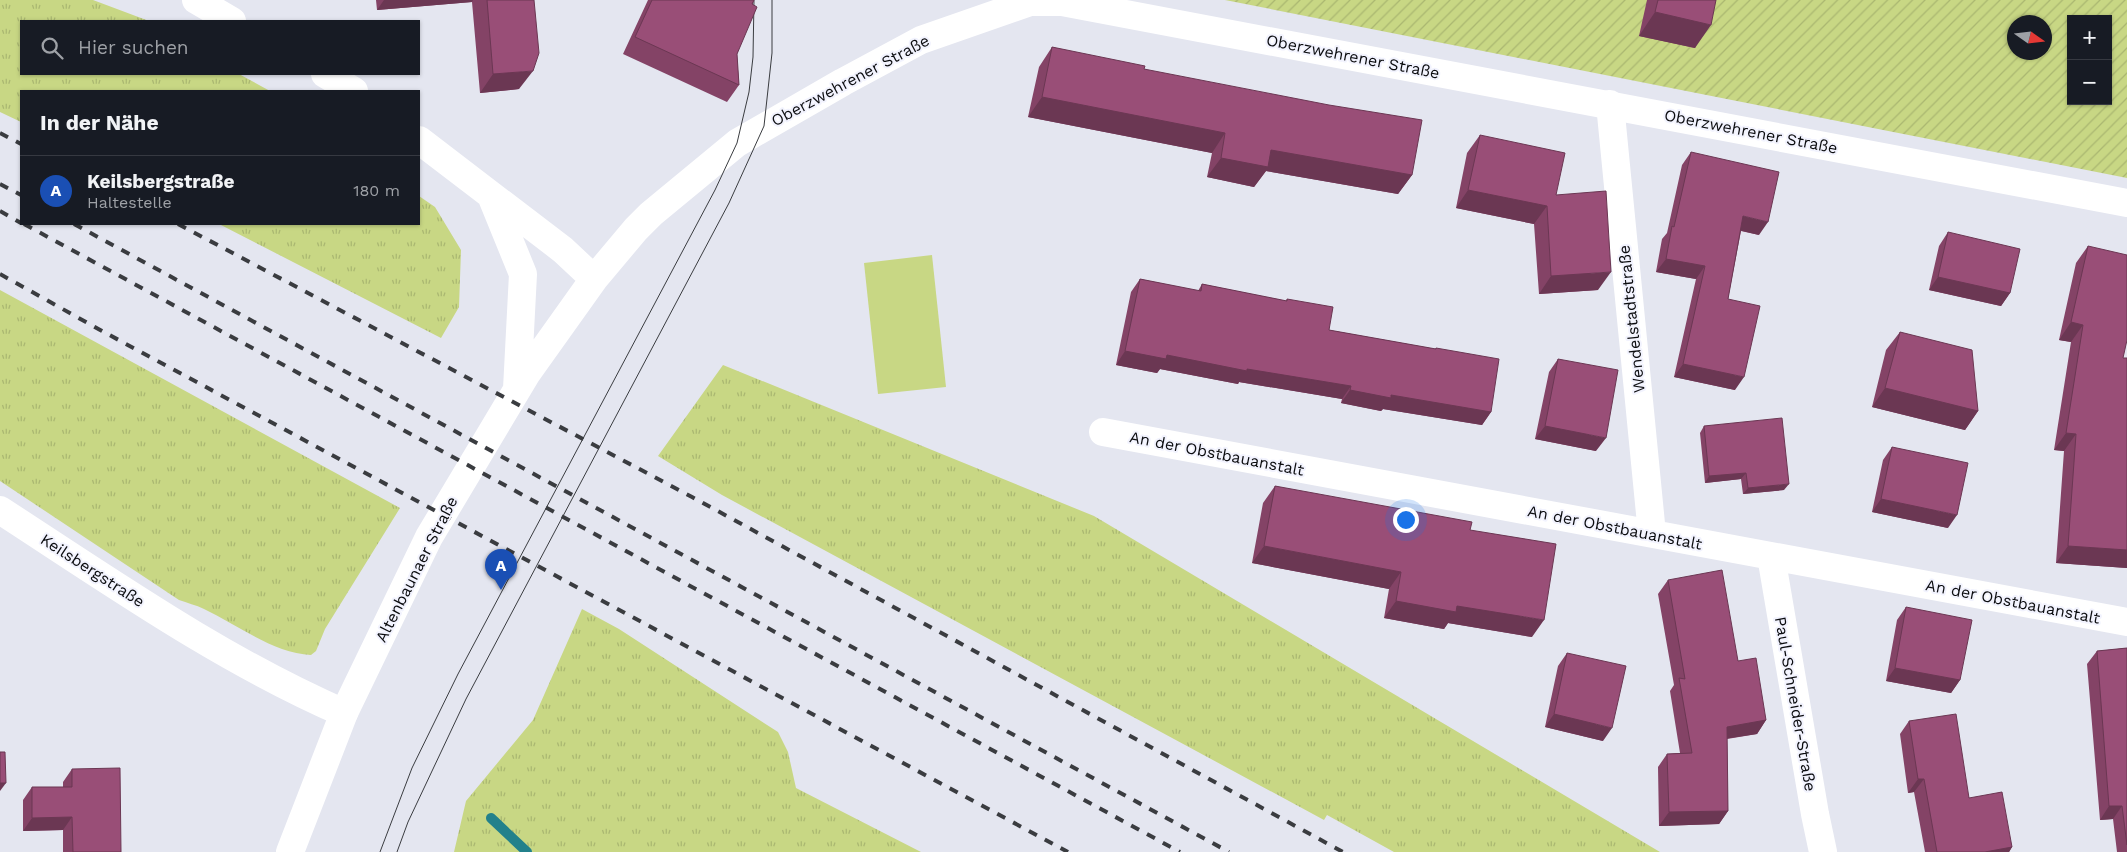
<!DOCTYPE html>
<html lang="de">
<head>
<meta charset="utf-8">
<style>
  body { margin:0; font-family:"Work Sans",sans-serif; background:#20242c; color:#f1f3f6 }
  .controls { position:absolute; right:15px; top:15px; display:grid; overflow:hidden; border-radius:0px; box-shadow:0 1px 4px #0004 }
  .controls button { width:45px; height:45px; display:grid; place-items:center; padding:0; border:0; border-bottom:1px solid #363941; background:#171b24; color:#f1f3f6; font:25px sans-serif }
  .compass { position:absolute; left:2007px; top:15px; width:45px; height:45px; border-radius:50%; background:#171b24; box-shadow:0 1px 4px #0004; rotate:104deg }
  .you { position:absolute; left:1405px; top:519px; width:18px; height:18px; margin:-12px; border:4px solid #fff; border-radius:50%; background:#1a73e8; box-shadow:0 0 0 8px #1a73e833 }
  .badge { display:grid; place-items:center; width:32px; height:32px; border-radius:50%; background:#adb19c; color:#fff; font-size:16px; font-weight:700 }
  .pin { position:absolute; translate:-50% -41px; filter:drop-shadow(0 1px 2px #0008) }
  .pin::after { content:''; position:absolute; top:26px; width:18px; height:15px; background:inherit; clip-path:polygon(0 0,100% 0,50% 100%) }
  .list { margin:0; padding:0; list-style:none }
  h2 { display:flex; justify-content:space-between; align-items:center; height:65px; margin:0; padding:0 20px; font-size:21px }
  h2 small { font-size:16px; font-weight:400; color:#9ea1a6 }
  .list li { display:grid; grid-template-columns:32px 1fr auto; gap:15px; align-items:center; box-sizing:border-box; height:70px; padding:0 20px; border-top:1px solid #363941 }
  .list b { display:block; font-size:19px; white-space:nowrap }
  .list p { margin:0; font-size:16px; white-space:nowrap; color:#9ea1a6 }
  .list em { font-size:16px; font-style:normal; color:#9ea1a6 }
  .icon { flex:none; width:28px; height:28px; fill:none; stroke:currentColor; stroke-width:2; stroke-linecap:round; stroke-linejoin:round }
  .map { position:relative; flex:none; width:2127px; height:852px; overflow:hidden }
  .search { position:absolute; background:#171b24; box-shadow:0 1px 4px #0004; left:20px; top:20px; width:400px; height:55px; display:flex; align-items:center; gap:12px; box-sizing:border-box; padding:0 18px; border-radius:0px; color:#9ea1a6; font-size:19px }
  .panel { position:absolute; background:#171b24; box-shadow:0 1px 4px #0004; left:20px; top:90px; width:400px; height:135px; border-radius:0px }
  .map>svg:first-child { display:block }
  .grass { fill:url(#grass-tufts) }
  .garden { fill:url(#garden-furrows); fill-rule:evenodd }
  .pitch { fill:#c8d784 }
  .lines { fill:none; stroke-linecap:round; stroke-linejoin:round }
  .stream { stroke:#23818b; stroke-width:10 }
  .minor { stroke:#fff; stroke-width:28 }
  .secondary { stroke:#fff; stroke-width:28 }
  .tram { stroke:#3a3c40; stroke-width:1 }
  .rail { stroke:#3a3c40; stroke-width:4; stroke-dasharray:9 9; stroke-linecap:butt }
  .wall { fill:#844366 }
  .shaded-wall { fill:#6b3753 }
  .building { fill:#994e77; stroke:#6b3753 }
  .labels { text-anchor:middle; stroke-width:4; stroke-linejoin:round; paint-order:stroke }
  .street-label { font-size:16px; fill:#0b0c0f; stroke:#f2f3fe }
</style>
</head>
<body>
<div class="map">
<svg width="2127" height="852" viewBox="0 0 2127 852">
  <defs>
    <pattern id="grass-tufts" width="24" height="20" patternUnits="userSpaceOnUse" patternTransform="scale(1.25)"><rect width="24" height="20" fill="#c8d784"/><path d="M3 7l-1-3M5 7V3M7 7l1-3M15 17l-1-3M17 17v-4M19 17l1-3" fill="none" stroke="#aab771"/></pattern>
    <pattern id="garden-furrows" width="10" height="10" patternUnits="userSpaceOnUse" patternTransform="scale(1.25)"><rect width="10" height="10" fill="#c8d784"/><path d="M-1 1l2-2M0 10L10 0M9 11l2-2" fill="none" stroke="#aab771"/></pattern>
  </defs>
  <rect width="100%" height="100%" fill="#e4e6f0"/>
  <path class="grass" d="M 0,0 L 93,0 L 149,21 L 21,21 L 21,74 L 239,74 L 270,91 L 21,91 L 21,122 L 0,112 Z
    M 419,196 L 435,207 L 461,250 L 459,307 L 441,338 L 219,224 L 419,224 Z
    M 0,290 L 400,508 L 325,629 L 316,651 L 311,655 C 273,653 238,625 204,609 C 196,605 187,603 179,600 L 0,481 Z
    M 723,365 L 1094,516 L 1660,852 L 1394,852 L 1327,815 L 1324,820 L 722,495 L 658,456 Z
    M 582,609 L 619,629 L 778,732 L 788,752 L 796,788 L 921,852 L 454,852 L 466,801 L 533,720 Z"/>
  <path class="garden" d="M 1225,0 L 2127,0 L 2127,178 ZM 2071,19 L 2108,19 L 2108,101 L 2071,101 ZM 2014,22 L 2044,22 L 2044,52 L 2014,52 Z"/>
  <path class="pitch" d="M 932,255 L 946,387 L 878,394 L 864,263 Z"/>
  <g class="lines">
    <path class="stream" d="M 491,818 L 527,852"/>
    <path class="minor" d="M 1610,104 L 1652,534
      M 1103,432 L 2127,622
      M 0,510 C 111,582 222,660 344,713
      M 1771,556 L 1815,814 L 1823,852"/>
    <path class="secondary" d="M 196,0 L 232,21
      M 325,74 L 354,91
      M 419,140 L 563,250 L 594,279
      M 492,198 L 523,274 L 517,389
      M 290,852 L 344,713 L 429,537 L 527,373 L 594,279 L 636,229 L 651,214 L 737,143 L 843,82 L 921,40 L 1030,2 L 1062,2 L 2127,203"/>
    <path class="tram" d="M 380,852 L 412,768 L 458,674 L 715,190 L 737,143 L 749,92 L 753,57 L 754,0
      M 397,852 L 408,822 L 466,699 L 729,203 L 764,126 L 772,53 L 772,0"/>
    <path class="rail" d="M 0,133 L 21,144
      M 0,184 L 21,195
      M 0,211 L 21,223
      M 24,224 L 1180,852
      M 74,224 L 1229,852
      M 178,224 L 692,497 L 1343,852
      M 0,274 L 102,331 L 1068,852"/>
  </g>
  <path class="wall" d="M 376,0 L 534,0 L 519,89 L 480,93 L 472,2 L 377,10 Z
    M 648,0 L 754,0 L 737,54 L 739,85 L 727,102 L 623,54 Z
    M 1647,0 L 1716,0 L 1695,48 L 1639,36 Z
    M 1052,47 L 1144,69 L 1412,175 L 1398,194 L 1266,171 L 1254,187 L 1207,177 L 1212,153 L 1028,117 L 1039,67 Z
    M 1480,135 L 1556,195 L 1598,290 L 1539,294 L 1534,224 L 1456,208 L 1467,153 Z
    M 1691,152 L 1759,235 L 1741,231 L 1728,299 L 1735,390 L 1674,377 L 1696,279 L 1656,272 L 1662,239 L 1667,233 L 1682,165 Z
    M 1948,232 L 2010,293 L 2001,306 L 1929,290 L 1939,246 Z
    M 2088,246 L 2123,358 L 2127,358 L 2127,568 L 2056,563 L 2064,451 L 2054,450 L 2071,342 L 2059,340 L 2076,263 Z
    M 1140,279 L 1198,291 L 1202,284 L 1286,301 L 1287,299 L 1329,330 L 1435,349 L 1436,348 L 1491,412 L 1482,425 L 1383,409 L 1381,411 L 1341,403 L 1342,399 L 1239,382 L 1238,384 L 1160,369 L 1157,373 L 1116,365 L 1131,292 Z
    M 1900,332 L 1978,411 L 1965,430 L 1872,407 L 1886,350 Z
    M 1558,359 L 1596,451 L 1535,439 L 1549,372 Z
    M 1704,426 L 1784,490 L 1743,494 L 1741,479 L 1705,483 L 1700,433 Z
    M 1892,447 L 1948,528 L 1872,512 L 1883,460 Z
    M 1275,486 L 1470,530 L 1532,637 L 1448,623 L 1444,629 L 1384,618 L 1389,589 L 1252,563 L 1263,503 Z
    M 1668,580 L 1738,661 L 1766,720 L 1757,734 L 1727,739 L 1728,811 L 1719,824 L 1659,826 L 1658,767 L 1667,754 L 1680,753 L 1670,691 L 1674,685 L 1658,594 Z
    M 1906,607 L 1960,680 L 1951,693 L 1886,681 L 1897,620 Z
    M 2127,648 L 2127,852 L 2117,852 L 2113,819 L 2100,820 L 2087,664 L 2097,651 Z
    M 1567,653 L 1603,741 L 1545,727 L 1558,666 Z
    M 1909,721 L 1969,798 L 2012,847 L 2009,852 L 1925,852 L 1914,792 L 1908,793 L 1900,734 Z
    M 72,769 L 121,852 L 63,852 L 63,830 L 23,831 L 23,800 L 32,787 L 63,787 L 63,782 Z"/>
  <path class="shaded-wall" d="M 384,0 L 473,0 L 472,2 L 377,10 Z
    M 1655,12 L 1711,25 L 1695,48 L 1639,36 Z
    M 533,71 L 519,89 L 480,93 L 493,74 Z
    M 1042,97 L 1225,133 L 1212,153 L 1028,117 Z
    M 1271,150 L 1412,175 L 1398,194 L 1266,171 L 1254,187 L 1207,177 L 1221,158 Z
    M 1468,190 L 1547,206 L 1534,224 L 1456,208 Z
    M 1743,216 L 1768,222 L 1759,235 L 1734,229 Z
    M 1666,259 L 1705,266 L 1696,279 L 1656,272 Z
    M 1611,272 L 1598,290 L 1539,294 L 1551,276 Z
    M 1938,277 L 2010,293 L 2001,306 L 1929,290 Z
    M 2071,322 L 2083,325 L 2071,342 L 2059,340 Z
    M 1125,351 L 1167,355 L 1351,386 L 1342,399 L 1239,382 L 1238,384 L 1160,369 L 1157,373 L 1116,365 Z
    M 1683,364 L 1744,377 L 1735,390 L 1674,377 Z
    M 1885,388 L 1978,411 L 1965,430 L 1872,407 Z
    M 1350,390 L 1391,395 L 1491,412 L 1482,425 L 1383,409 L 1381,411 L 1341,403 Z
    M 1545,426 L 1606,438 L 1596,451 L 1535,439 Z
    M 2066,433 L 2076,434 L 2064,451 L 2054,450 Z
    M 1746,473 L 1741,479 L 1705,483 L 1709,476 Z
    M 1789,484 L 1784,490 L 1743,494 L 1748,488 Z
    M 1881,499 L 1957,515 L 1948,528 L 1872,512 Z
    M 1264,546 L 1401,572 L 1389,589 L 1252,563 Z
    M 2068,546 L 2127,550 L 2127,568 L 2056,563 Z
    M 1396,601 L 1457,606 L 1544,620 L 1532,637 L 1448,623 L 1444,629 L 1384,618 Z
    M 1895,668 L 1960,680 L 1951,693 L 1886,681 Z
    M 1554,714 L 1612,728 L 1603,741 L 1545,727 Z
    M 1766,720 L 1757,734 L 1717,740 L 1727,727 Z
    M 1918,779 L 1924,779 L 1914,792 L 1908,793 Z
    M 0,783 L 6,783 L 0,791 Z
    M 2109,806 L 2122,806 L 2113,819 L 2100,820 Z
    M 1728,811 L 1719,824 L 1659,826 L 1669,812 Z
    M 72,817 L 63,830 L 23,831 L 32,818 Z
    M 2012,847 L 2009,852 L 1985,852 Z"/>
  <path class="building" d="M 487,0 L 534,0 L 539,53 L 533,71 L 493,74 Z
    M 652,0 L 754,0 L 752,4 L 757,7 L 737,54 L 739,85 L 635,37 Z
    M 1658,0 L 1716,0 L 1711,25 L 1655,12 Z
    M 1052,47 L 1145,66 L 1144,69 L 1329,105 L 1422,120 L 1412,175 L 1271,150 L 1268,167 L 1221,158 L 1225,133 L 1042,97 Z
    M 1480,135 L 1565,153 L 1556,195 L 1606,191 L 1611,272 L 1551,276 L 1547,206 L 1468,190 Z
    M 1691,152 L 1779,172 L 1768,222 L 1743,216 L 1728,299 L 1760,306 L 1744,377 L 1683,364 L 1705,266 L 1666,259 L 1672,226 L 1674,227 Z
    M 1948,232 L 2020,249 L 2010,293 L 1938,277 Z
    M 2088,246 L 2127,255 L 2127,340 L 2123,358 L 2127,358 L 2127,550 L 2068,546 L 2076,434 L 2066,433 L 2083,325 L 2071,322 Z
    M 1140,279 L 1201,291 L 1202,284 L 1287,301 L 1287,299 L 1333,307 L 1329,330 L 1436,349 L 1436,348 L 1499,359 L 1491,412 L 1391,395 L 1391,398 L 1350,390 L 1351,386 L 1247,369 L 1247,371 L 1167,355 L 1166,359 L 1125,351 Z
    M 1900,332 L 1972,350 L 1978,411 L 1885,388 Z
    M 1558,359 L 1618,370 L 1606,438 L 1545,426 Z
    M 1782,418 L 1789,484 L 1748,488 L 1746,473 L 1709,476 L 1704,426 Z
    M 1892,447 L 1968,463 L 1957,515 L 1881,499 Z
    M 1275,486 L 1472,522 L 1470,530 L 1556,544 L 1544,620 L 1457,606 L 1456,612 L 1396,601 L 1401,572 L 1264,546 Z
    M 1722,570 L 1738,661 L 1756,658 L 1766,720 L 1727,727 L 1728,811 L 1669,812 L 1667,754 L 1692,753 L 1679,678 L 1685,679 L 1668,580 Z
    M 1906,607 L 1972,620 L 1960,680 L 1895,668 Z
    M 2127,648 L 2127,845 L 2122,806 L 2109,806 L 2097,651 Z
    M 1567,653 L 1626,666 L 1612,728 L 1554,714 Z
    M 1956,714 L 1969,798 L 2002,792 L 2012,847 L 1985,852 L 1937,852 L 1924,779 L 1918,779 L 1909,721 Z
    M 0,752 L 5,752 L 6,783 L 0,783 Z
    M 120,768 L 121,852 L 73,852 L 72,817 L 32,818 L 32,787 L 72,787 L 72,769 Z"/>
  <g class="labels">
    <g class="street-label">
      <text transform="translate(1353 56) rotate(11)" y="6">Oberzwehrener Straße</text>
      <text transform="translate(850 80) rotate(-28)" y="6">Oberzwehrener Straße</text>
      <text transform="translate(1751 131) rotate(11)" y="6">Oberzwehrener Straße</text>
      <text transform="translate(1631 319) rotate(-96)" y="6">Wendelstadtstraße</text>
      <text transform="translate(1217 453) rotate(11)" y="6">An der Obstbauanstalt</text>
      <text transform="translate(1615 527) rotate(11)" y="6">An der Obstbauanstalt</text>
      <text transform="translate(416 569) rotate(-63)" y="6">Altenbaunaer Straße</text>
      <text transform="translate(93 570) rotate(33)" y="6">Keilsbergstraße</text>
      <text transform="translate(2013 601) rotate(11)" y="6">An der Obstbauanstalt</text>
      <text transform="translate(1796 704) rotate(80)" y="6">Paul-Schneider-Straße</text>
    </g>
  </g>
</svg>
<div class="controls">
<button>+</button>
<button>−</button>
</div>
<svg class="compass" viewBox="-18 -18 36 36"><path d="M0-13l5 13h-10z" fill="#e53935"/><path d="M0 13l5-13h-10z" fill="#9ea1a6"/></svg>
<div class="you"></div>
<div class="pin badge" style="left:501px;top:590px;background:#1a4fb4">A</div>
<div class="search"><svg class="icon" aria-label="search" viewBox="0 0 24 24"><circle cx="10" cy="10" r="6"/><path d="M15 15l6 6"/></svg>Hier suchen</div>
<section class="panel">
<h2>In der Nähe<small></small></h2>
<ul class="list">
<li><span class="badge" style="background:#1a4fb4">A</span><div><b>Keilsbergstraße</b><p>Haltestelle</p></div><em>180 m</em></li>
</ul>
</section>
</div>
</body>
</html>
